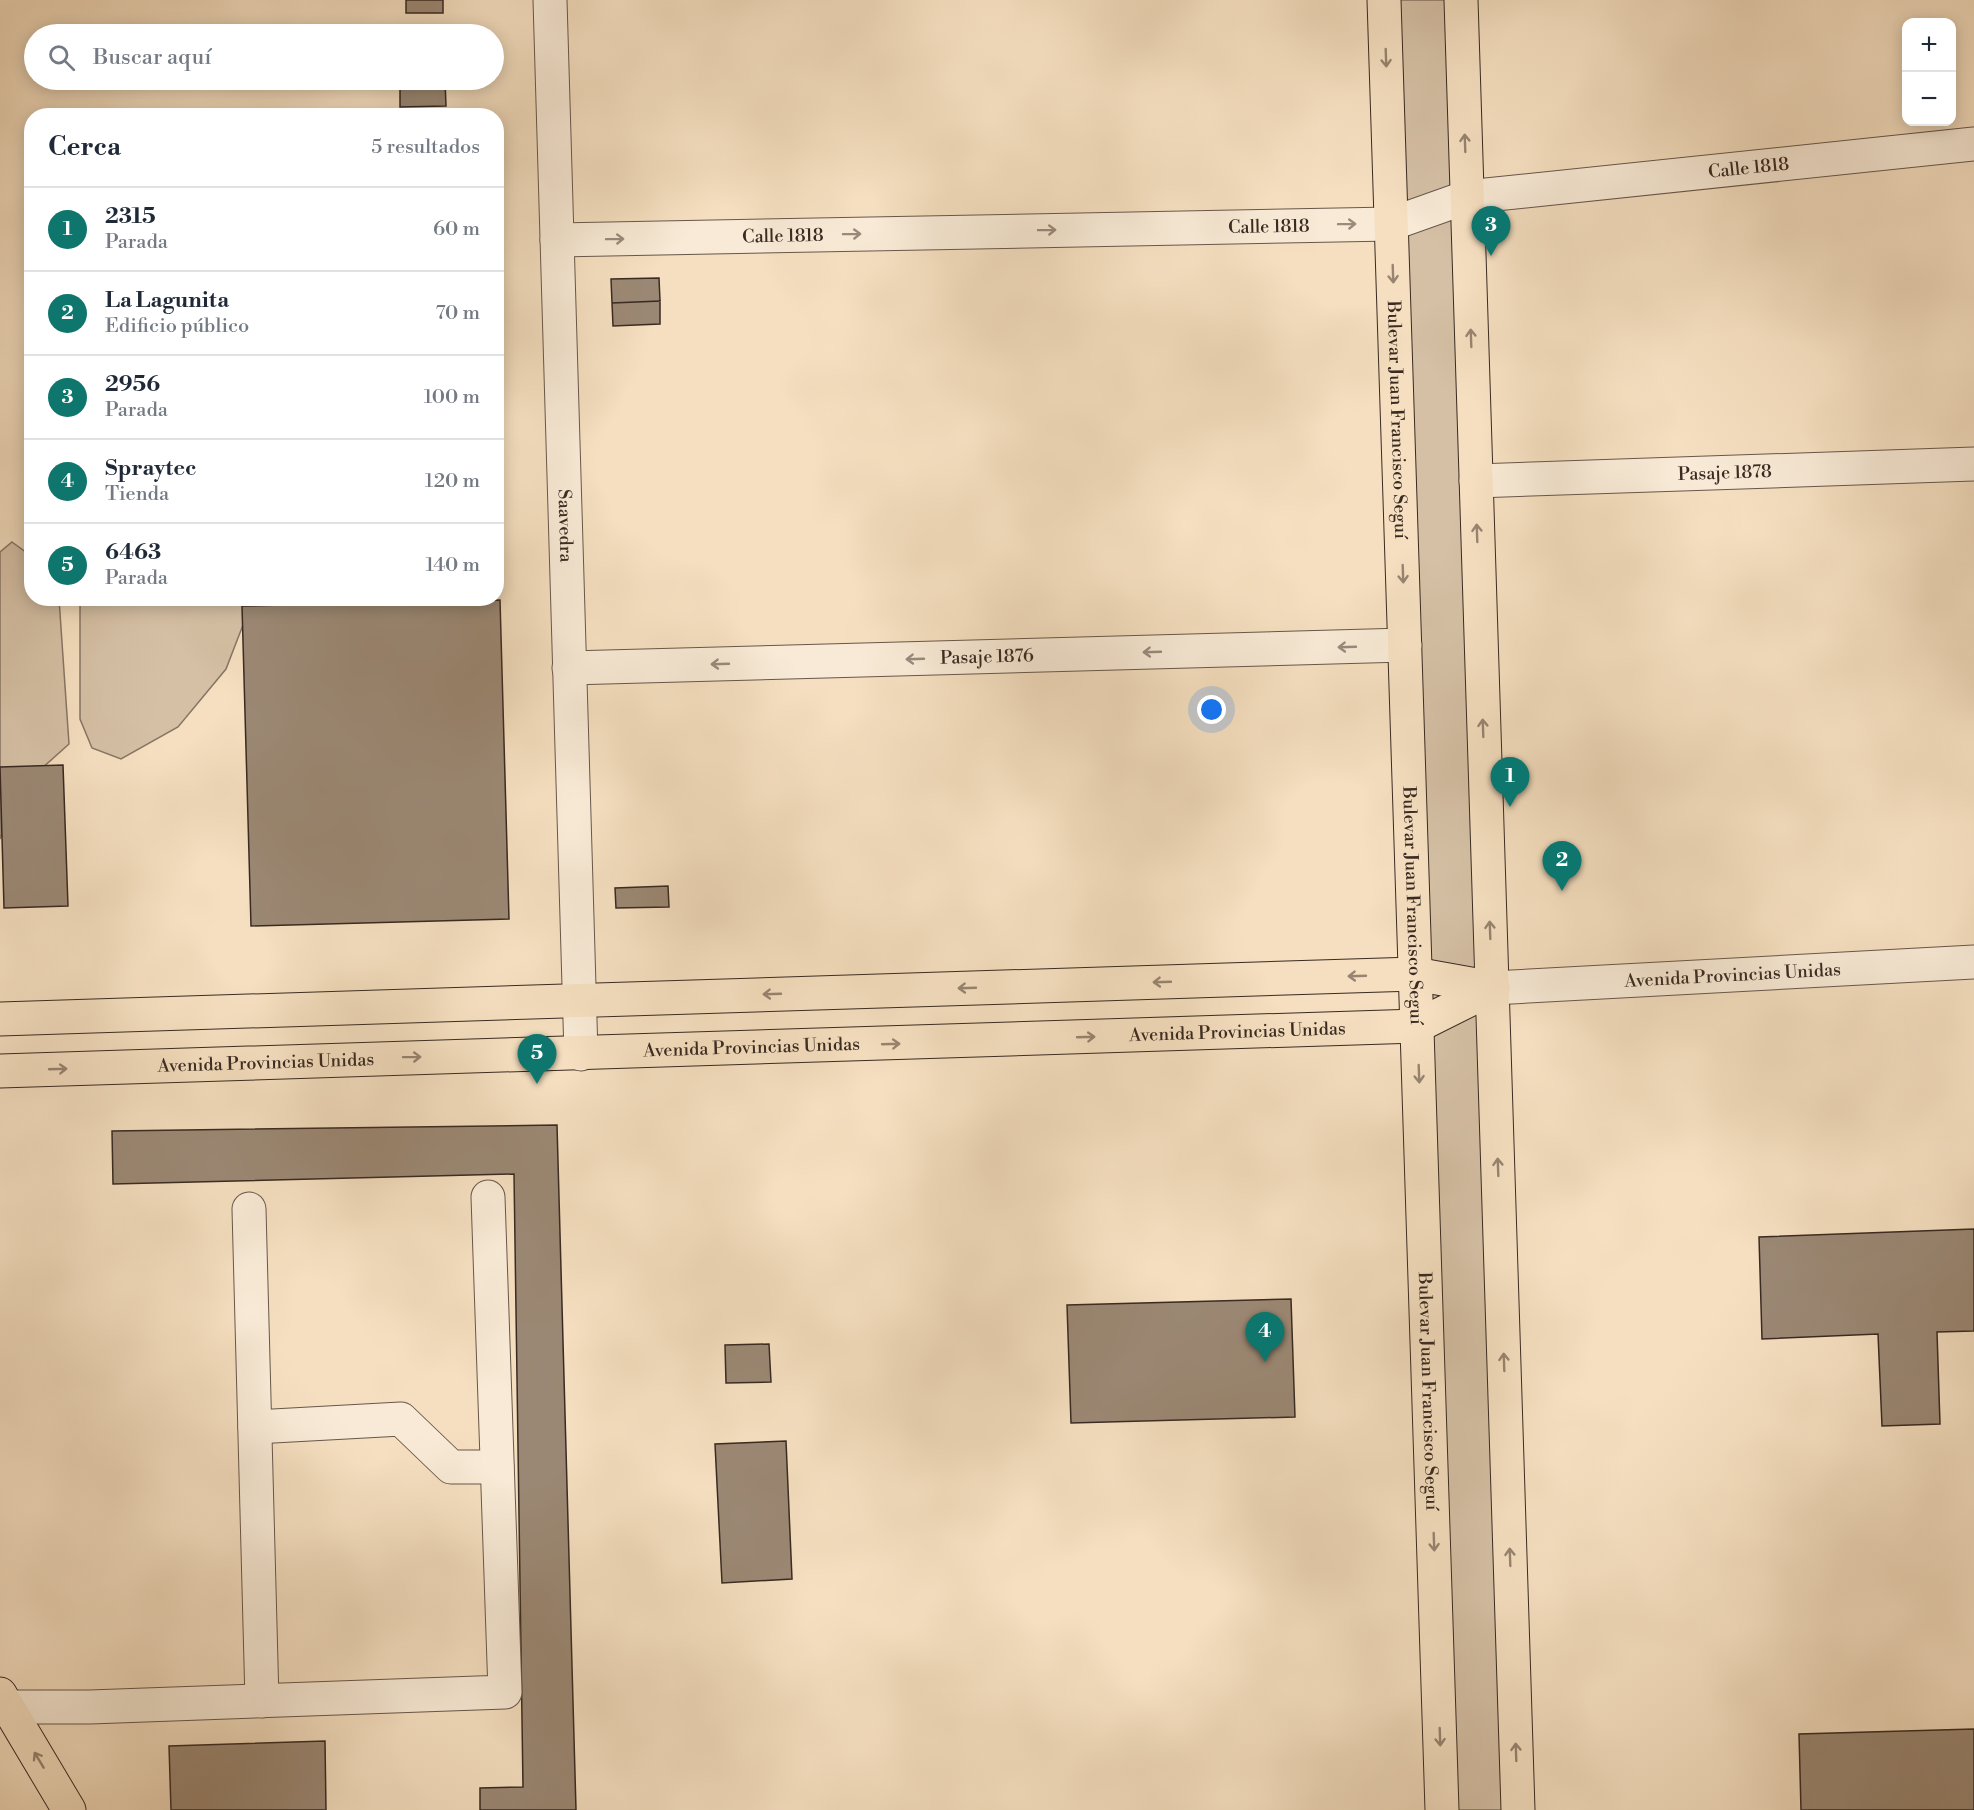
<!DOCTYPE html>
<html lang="es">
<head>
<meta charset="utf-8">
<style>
  body { margin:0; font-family:"Libre Bodoni",serif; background:#f6f6f7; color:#1f2937 }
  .controls { position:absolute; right:18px; top:18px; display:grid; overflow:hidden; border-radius:12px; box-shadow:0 3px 15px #0003 }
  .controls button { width:54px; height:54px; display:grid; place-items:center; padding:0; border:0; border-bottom:2px solid #e0e1e3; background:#fff; color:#1f2937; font:30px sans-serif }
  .you { position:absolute; left:1212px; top:710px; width:21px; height:21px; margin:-15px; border:4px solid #fff; border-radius:50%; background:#1a73e8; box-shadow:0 0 0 9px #1a73e833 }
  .badge { display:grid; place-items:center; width:39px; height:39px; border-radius:50%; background:#0f766e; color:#fff; font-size:20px; font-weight:700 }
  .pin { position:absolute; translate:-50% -50px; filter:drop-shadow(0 2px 3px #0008) }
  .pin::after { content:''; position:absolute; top:32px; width:21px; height:18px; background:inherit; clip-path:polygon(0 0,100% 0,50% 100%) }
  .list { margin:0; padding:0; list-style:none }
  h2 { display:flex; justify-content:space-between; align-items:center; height:78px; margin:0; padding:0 24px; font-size:26px }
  h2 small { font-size:20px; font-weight:400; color:#747a83 }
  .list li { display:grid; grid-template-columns:39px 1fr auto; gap:18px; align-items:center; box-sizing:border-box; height:84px; padding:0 24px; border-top:2px solid #e0e1e3 }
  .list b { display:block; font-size:22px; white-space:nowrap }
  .list p { margin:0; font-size:20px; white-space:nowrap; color:#747a83 }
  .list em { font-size:20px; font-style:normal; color:#747a83 }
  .icon { flex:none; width:33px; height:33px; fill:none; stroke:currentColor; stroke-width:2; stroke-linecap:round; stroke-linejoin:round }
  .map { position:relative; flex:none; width:1974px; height:1810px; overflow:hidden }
  .search { position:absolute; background:#fff; box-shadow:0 3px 15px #0003; left:24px; top:24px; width:480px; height:66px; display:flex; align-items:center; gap:15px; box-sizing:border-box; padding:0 21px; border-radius:33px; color:#747a83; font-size:22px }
  .panel { position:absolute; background:#fff; box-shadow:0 3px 15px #0003; left:24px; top:108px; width:480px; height:498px; border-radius:24px }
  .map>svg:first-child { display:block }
  .green { fill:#d5c0a5; stroke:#877564; stroke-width:1.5 }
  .building { fill:#9b8874; stroke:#392a22; stroke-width:1.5 }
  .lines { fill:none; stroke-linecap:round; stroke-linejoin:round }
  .minor-casing { stroke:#68574a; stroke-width:35 }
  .major-casing { stroke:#392a22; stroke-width:35 }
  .minor { stroke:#f8ead6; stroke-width:33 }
  .major { stroke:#f5dfc0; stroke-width:33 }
  .oneway { stroke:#978471 }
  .oneway2 { stroke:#988a7c }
  .labels { text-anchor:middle; stroke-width:6; stroke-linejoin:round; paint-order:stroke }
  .street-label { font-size:18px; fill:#392a22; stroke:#f8ead6 }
</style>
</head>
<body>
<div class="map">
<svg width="1974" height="1810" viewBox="0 0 1974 1810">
  <rect width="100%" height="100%" fill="#f5dfc0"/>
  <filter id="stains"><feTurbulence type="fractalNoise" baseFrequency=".00333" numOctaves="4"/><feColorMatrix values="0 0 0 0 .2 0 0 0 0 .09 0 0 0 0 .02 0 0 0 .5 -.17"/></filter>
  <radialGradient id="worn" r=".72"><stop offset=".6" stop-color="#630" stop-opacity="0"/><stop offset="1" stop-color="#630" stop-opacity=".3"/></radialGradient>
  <path class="green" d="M 1384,0 L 1461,0 L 1518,1810 L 1442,1810 Z
    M 12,542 L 31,556 L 32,598 L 59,599 L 69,744 L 21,787 L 0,839 L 0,552 Z
    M 80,599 L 253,599 L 226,669 L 178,727 L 121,759 L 92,748 L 80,719 Z"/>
  <path class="building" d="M 406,0 L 443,0 L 443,13 L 406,13 Z
    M 400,80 L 445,80 L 446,106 L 400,107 Z
    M 659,278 L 660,301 L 612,303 L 611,279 Z
    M 660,301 L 660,324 L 613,326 L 612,303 Z
    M 500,600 L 509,919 L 251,926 L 242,606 Z
    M 63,765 L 68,906 L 4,908 L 0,767 Z
    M 668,886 L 669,907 L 616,908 L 615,888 Z
    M 557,1125 L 576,1810 L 480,1810 L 480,1788 L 523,1787 L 514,1174 L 113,1184 L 112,1131 Z
    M 1974,1229 L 1974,1331 L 1937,1332 L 1940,1424 L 1882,1426 L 1878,1334 L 1762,1339 L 1759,1237 Z
    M 1291,1299 L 1295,1417 L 1071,1423 L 1067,1305 Z
    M 769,1344 L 771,1382 L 726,1383 L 725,1345 Z
    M 786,1441 L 792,1579 L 722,1583 L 715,1444 Z
    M 1974,1729 L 1974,1810 L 1801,1810 L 1799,1734 Z
    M 325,1741 L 326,1810 L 171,1810 L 169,1746 Z"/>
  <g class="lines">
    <g class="minor-casing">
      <g id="minor">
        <path id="s1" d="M 550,0 L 581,1054"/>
        <path id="s2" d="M 557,240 L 1391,224 L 1467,197 L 1974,144"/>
        <path id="s3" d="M 1476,481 L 1974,464"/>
        <path id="s4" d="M 569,668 L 1405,645"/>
        <path id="s5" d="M 1493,988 L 1974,962"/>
        <path d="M 249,1209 L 262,1701"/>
        <path d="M 255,1427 L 401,1419 L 451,1467 L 497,1467"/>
        <path d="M 0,1707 L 90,1707 L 505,1692 L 488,1197"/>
      </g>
    </g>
    <g class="major-casing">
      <g id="major">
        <path id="s6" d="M 1384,0 L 1442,1810"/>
        <path d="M 1461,0 L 1518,1810"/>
        <path d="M 0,1019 L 1415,974 L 1493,988"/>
        <path id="s7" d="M 0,1071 L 1417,1026 L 1493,988"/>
        <path d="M 0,1694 L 69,1810"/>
      </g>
    </g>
    <use href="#minor" class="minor"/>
    <use href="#major" class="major"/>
  </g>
  <defs><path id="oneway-shaft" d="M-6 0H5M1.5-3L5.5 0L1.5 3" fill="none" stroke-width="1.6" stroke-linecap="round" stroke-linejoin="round" transform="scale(1.5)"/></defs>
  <g class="oneway">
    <use href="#oneway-shaft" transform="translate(1386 58) rotate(88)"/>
    <use href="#oneway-shaft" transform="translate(1465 143) rotate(-92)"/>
    <use href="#oneway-shaft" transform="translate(1393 274) rotate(88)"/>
    <use href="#oneway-shaft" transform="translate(1471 338) rotate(-92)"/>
    <use href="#oneway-shaft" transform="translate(1477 533) rotate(-92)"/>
    <use href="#oneway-shaft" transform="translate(1403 574) rotate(88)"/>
    <use href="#oneway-shaft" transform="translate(1483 728) rotate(-92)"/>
    <use href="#oneway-shaft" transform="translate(1490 930) rotate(-92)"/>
    <use href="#oneway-shaft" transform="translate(1357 976) rotate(178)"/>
    <use href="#oneway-shaft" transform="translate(1162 982) rotate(178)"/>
    <use href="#oneway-shaft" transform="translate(967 988) rotate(178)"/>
    <use href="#oneway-shaft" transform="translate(772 994) rotate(178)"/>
    <use href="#oneway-shaft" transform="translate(1086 1037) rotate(-2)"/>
    <use href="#oneway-shaft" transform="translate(891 1044) rotate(-2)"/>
    <use href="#oneway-shaft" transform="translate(412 1057) rotate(-1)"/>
    <use href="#oneway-shaft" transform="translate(58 1069) rotate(-2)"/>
    <use href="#oneway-shaft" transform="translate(1419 1074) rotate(88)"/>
    <use href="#oneway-shaft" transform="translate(1498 1167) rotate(-92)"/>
    <use href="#oneway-shaft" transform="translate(1504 1362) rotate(-92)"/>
    <use href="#oneway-shaft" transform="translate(1434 1542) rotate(88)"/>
    <use href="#oneway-shaft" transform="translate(1510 1557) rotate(-92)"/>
    <use href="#oneway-shaft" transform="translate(1440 1737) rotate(88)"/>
    <use href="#oneway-shaft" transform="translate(1516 1752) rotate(-92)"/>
    <use href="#oneway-shaft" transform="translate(39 1760) rotate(-121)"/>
  </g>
  <g class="oneway2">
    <use href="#oneway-shaft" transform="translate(1347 224) rotate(-1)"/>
    <use href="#oneway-shaft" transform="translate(1047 230) rotate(-1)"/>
    <use href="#oneway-shaft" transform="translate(852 234) rotate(-1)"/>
    <use href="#oneway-shaft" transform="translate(615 239) rotate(-1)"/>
    <use href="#oneway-shaft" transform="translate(1347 647) rotate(178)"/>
    <use href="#oneway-shaft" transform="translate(1152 652) rotate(178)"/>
    <use href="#oneway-shaft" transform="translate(915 659) rotate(178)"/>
    <use href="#oneway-shaft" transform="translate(720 664) rotate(178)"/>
  </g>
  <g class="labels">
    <g class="street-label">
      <text dy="6" stroke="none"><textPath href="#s2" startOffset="1198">Calle 1818</textPath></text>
      <text dy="6" stroke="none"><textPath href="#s2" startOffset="712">Calle 1818</textPath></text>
      <text dy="6" stroke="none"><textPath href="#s2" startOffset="226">Calle 1818</textPath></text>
      <text dy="6" stroke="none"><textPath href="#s6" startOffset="420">Bulevar Juan Francisco Seguí</textPath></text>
      <text dy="6" stroke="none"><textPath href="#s3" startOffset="249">Pasaje 1878</textPath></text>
      <text dy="6" stroke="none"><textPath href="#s1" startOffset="526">Saavedra</textPath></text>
      <text dy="6" stroke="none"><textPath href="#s4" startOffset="418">Pasaje 1876</textPath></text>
      <text dy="6" stroke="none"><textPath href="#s6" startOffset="906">Bulevar Juan Francisco Seguí</textPath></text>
      <text dy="6" stroke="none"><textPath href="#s5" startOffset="240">Avenida Provincias Unidas</textPath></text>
      <text dy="6" stroke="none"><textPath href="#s7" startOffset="1238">Avenida Provincias Unidas</textPath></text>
      <text dy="6" stroke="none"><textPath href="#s7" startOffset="752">Avenida Provincias Unidas</textPath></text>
      <text dy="6" stroke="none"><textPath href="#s7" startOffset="266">Avenida Provincias Unidas</textPath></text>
      <text dy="6" stroke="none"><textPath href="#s6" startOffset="1392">Bulevar Juan Francisco Seguí</textPath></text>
    </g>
  </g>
  <rect width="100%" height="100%" filter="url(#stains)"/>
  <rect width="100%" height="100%" fill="url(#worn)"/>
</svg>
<div class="controls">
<button>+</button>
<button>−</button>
</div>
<div class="you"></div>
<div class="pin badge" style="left:1510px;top:807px">1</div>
<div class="pin badge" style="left:1562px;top:891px">2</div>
<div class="pin badge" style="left:1491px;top:256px">3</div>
<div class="pin badge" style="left:1265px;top:1362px">4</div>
<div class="pin badge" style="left:537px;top:1084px">5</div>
<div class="search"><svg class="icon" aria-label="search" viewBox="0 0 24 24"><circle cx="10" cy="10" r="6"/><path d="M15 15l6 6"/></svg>Buscar aquí</div>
<section class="panel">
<h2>Cerca<small>5 resultados</small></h2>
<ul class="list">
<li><span class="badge">1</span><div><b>2315</b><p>Parada</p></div><em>60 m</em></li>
<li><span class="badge">2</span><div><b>La Lagunita</b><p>Edificio público</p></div><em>70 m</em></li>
<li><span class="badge">3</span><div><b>2956</b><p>Parada</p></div><em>100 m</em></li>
<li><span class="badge">4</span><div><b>Spraytec</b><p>Tienda</p></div><em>120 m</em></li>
<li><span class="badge">5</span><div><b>6463</b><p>Parada</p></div><em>140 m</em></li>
</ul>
</section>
</div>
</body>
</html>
